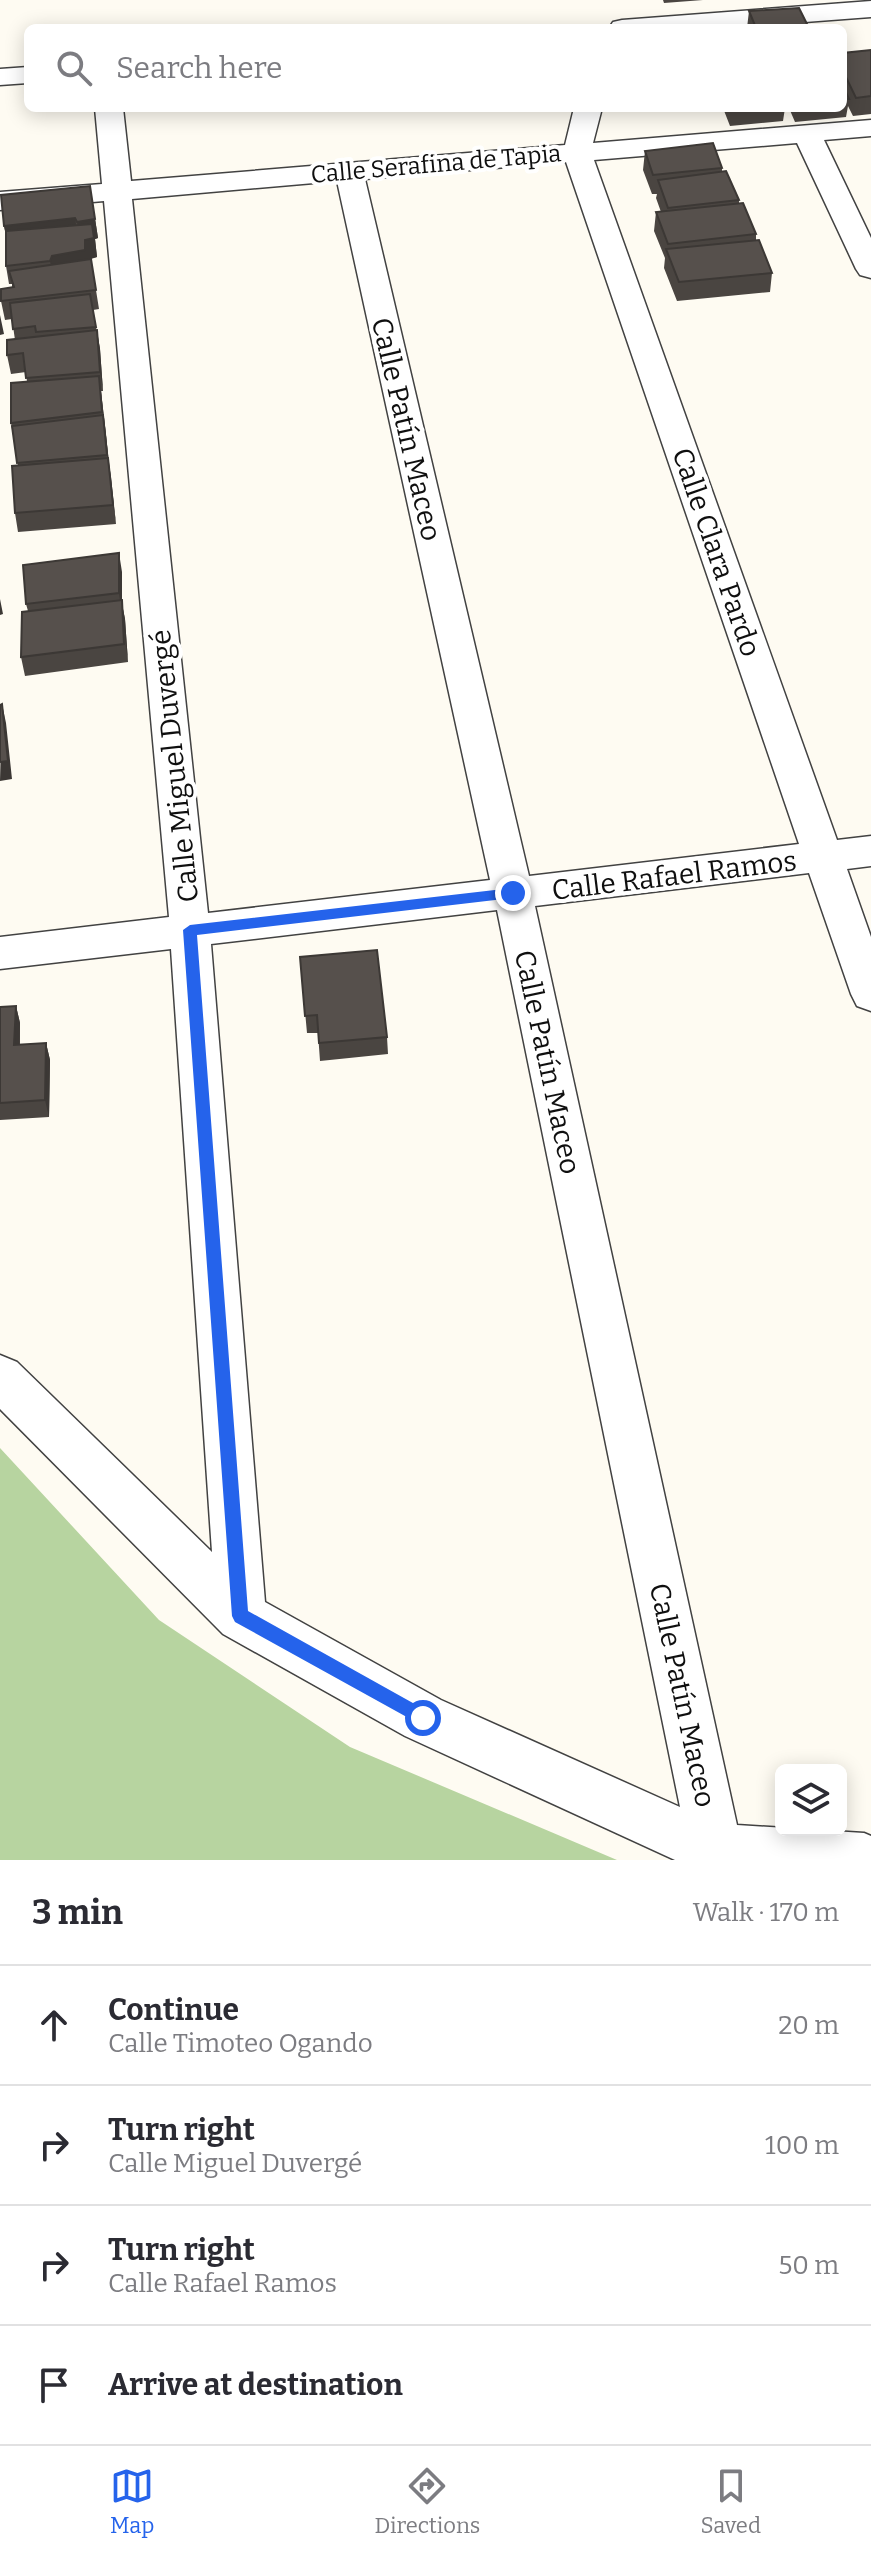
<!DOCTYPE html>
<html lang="en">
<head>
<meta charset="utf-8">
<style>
  body { margin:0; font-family:Bitter,serif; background:#f7f7f7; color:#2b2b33 }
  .controls { position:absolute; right:24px; bottom:24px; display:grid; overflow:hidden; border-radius:12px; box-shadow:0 4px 20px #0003 }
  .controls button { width:72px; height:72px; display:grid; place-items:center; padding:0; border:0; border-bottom:2px solid #e1e1e2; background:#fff; color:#2b2b33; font:40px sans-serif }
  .stop { position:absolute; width:24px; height:24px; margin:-18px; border:6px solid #2563eb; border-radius:50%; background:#fff }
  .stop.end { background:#2563eb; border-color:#fff; box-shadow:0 2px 8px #0008 }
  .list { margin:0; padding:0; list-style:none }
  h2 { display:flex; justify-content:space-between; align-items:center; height:104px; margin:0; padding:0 32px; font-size:34px }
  h2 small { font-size:26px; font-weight:400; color:#7c7c81 }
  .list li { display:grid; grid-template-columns:52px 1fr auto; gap:24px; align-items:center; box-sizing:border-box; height:120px; padding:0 32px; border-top:2px solid #e1e1e2 }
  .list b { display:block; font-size:30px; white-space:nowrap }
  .list p { margin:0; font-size:26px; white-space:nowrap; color:#7c7c81 }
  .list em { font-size:26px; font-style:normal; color:#7c7c81 }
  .icon { flex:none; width:44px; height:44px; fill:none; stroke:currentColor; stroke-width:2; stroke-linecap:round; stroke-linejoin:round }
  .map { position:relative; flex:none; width:871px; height:1860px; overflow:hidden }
  .search { position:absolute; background:#fff; box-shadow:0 4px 20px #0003; left:24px; right:24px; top:24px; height:88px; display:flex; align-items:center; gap:20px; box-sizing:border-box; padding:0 28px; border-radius:12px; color:#7c7c81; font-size:30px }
  .sheet { height:584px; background:#fff }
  nav { display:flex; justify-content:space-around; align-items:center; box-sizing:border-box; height:112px; border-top:2px solid #e1e1e2; background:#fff; font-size:22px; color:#7c7c81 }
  nav a { display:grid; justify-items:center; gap:4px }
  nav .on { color:#2563eb }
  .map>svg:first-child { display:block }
  .forest { fill:#b7d4a0 }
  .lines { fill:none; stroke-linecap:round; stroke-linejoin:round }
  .street-casing { stroke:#424242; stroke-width:3 }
  .street { fill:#fff; fill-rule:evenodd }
  .wall { fill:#4a4541 }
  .shaded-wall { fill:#3c3835 }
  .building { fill:#56504c; stroke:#3c3835; stroke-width:2 }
  .route { fill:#2563eb }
  .labels { text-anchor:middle; stroke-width:8; stroke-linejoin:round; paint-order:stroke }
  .far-street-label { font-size:24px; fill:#0f0f0f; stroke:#fff }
  .street-label { font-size:28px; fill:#0f0f0f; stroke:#fff }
</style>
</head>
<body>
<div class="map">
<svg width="871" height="1860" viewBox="0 0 871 1860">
  <rect width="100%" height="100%" fill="#fefbf2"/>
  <path class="forest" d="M 0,1448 L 159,1620 L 350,1747 L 617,1860 L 0,1860 Z"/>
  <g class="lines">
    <g class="street-casing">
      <path id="street" d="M 871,1 L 871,17 L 725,28 L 609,28 L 613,22 L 622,20 Z
        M 28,67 L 28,83 L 0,85 L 0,69 Z
        M 95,108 L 123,108 L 131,181 L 565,145 L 574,108 L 602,108 L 593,143 L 871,120 L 871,136 L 824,140 L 871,238 L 871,278 L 860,275 L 856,269 L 797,143 L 594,160 L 837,840 L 871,836 L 871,866 L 847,869 L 871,937 L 871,1011 L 857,1006 L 851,994 L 809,873 L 535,906 L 737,1825 L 864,1833 L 871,1836 L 871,1860 L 675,1860 L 405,1736 L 223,1634 L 0,1409 L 0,1355 L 17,1362 L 212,1552 L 171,949 L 0,969 L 0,937 L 169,917 L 104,201 L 0,210 L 0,192 L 102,184 ZM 566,162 L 799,844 L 529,876 L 365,179 ZM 337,181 L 490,880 L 208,913 L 132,199 ZM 497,910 L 680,1807 L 441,1700 L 265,1602 L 211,944 Z"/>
    </g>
    <use href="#street" class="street"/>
  </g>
  <path class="wall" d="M 663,0 L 703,0 L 664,3 Z
    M 749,11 L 809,28 L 747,28 Z
    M 871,50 L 871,114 L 853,116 L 848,106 L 846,117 L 795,122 L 789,108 L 843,108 L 843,53 Z
    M 723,108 L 785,108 L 783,121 L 730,126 Z
    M 645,151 L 722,168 L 722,172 L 739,200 L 739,204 L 756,234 L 756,240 L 772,273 L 770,292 L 677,301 L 664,268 L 665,258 L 654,231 L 656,212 L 661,212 L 656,198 L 657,194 L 652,194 L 643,170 Z
    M 90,186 L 98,238 L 95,239 L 97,257 L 88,260 L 91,259 L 99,309 L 93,310 L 100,349 L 103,391 L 101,391 L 116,524 L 18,532 L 15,513 L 18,466 L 11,423 L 27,382 L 26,372 L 11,374 L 7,355 L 15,340 L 12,319 L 5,320 L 1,301 L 12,287 L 12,284 L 9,284 L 6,266 L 6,236 L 4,226 Z
    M 122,572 L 122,604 L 125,619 L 128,662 L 25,676 L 21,657 L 28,611 L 26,604 Z
    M 300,957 L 387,1037 L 388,1054 L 320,1061 L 318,1033 L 307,1033 Z
    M 16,1006 L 20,1023 L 20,1045 L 46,1043 L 50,1060 L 49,1117 L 0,1120 L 0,1007 Z"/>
  <path class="shaded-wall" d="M 90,186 L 98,238 L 95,239 L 97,257 L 88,259 L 88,269 L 54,280 L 50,261 L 52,256 L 80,241 L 77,222 Z
    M 75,218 L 78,236 L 8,245 L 4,226 Z
    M 0,315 L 4,334 L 0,335 Z
    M 97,330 L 100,349 L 103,391 L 100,372 Z
    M 99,376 L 106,434 L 110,474 L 107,455 Z
    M 108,458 L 111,477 L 116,524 L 113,505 Z
    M 119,553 L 122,572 L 122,604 L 125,619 L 128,662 L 119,593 Z
    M 0,599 L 3,614 L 0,615 Z
    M 2,704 L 6,723 L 12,779 L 0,781 Z
    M 16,1006 L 20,1023 L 19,1062 L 14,1045 Z
    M 46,1043 L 50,1060 L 49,1117 L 45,1100 Z"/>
  <path class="building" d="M 799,8 L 809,28 L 756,28 L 749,11 Z
    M 871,50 L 871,96 L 856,98 L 843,71 L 843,53 Z
    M 843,86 L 849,99 L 843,99 Z
    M 713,143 L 722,168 L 653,175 L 645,151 Z
    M 726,171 L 739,200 L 668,208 L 658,180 Z
    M 90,186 L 95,219 L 77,222 L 75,218 L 4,226 L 1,195 Z
    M 743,203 L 756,234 L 668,244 L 656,212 Z
    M 92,224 L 94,238 L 85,240 L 85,250 L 52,256 L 50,261 L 6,266 L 6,231 Z
    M 759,240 L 772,273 L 679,282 L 666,249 Z
    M 91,259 L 96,290 L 1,301 L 1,289 L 14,287 L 9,271 Z
    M 90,294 L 96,327 L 36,332 L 35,326 L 13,329 L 10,303 Z
    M 97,330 L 100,372 L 26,378 L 23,353 L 7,355 L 7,340 Z
    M 99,376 L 102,412 L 11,423 L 11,383 Z
    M 103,415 L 107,455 L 17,463 L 12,426 Z
    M 108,458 L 113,505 L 15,513 L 12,466 Z
    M 119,553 L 119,593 L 26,604 L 23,565 Z
    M 122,600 L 124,644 L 21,657 L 22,612 Z
    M 2,704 L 8,761 L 0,762 L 0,705 Z
    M 377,950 L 387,1037 L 319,1043 L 317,1015 L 305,1016 L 300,957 Z
    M 16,1006 L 14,1045 L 46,1043 L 45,1100 L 0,1103 L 0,1007 Z"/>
  <path class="route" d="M 513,888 L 519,893 L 513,898 L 197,935 L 248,1611 L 429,1712 L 431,1718 L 423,1726 L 235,1622 L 232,1616 L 183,930 L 190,925 Z"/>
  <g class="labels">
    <g class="far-street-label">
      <text transform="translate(436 164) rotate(-5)" y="8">Calle Serafina de Tapia</text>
    </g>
    <g class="street-label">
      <text transform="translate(407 429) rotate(77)" y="10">Calle Patín Maceo</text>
      <text transform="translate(717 552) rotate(71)" y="10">Calle Clara Pardo</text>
      <text transform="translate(174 766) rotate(-96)" y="10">Calle Miguel Duvergé</text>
      <text transform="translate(674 875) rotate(-7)" y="10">Calle Rafael Ramos</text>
      <text transform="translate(548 1062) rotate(78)" y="10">Calle Patín Maceo</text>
      <text transform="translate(683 1695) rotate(78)" y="10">Calle Patín Maceo</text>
    </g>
  </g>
</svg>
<div class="controls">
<button><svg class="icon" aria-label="layers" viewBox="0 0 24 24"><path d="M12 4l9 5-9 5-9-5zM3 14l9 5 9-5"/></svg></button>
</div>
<div class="stop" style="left:423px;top:1718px"></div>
<div class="stop end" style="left:513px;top:893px"></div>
<div class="search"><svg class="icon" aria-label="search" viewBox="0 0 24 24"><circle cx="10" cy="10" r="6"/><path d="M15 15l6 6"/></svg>Search here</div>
</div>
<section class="sheet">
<h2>3 min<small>Walk · 170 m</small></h2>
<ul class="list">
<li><svg class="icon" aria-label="ahead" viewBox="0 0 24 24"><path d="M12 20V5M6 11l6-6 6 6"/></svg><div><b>Continue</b><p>Calle Timoteo Ogando</p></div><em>20 m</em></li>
<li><svg class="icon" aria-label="right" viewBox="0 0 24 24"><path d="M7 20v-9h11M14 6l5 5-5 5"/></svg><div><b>Turn right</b><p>Calle Miguel Duvergé</p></div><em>100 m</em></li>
<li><svg class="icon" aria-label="right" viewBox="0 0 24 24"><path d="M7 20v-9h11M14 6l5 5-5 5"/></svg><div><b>Turn right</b><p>Calle Rafael Ramos</p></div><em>50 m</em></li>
<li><svg class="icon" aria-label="arrive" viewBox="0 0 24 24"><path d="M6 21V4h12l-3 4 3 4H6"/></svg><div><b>Arrive at destination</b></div></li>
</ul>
</section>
<nav>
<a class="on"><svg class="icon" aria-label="map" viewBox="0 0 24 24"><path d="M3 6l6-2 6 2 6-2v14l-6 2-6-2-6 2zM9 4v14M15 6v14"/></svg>Map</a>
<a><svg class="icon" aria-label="directions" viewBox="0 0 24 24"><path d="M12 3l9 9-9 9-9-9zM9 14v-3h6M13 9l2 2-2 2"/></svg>Directions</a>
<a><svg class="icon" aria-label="saved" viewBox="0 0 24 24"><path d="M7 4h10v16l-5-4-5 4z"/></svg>Saved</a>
</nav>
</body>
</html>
